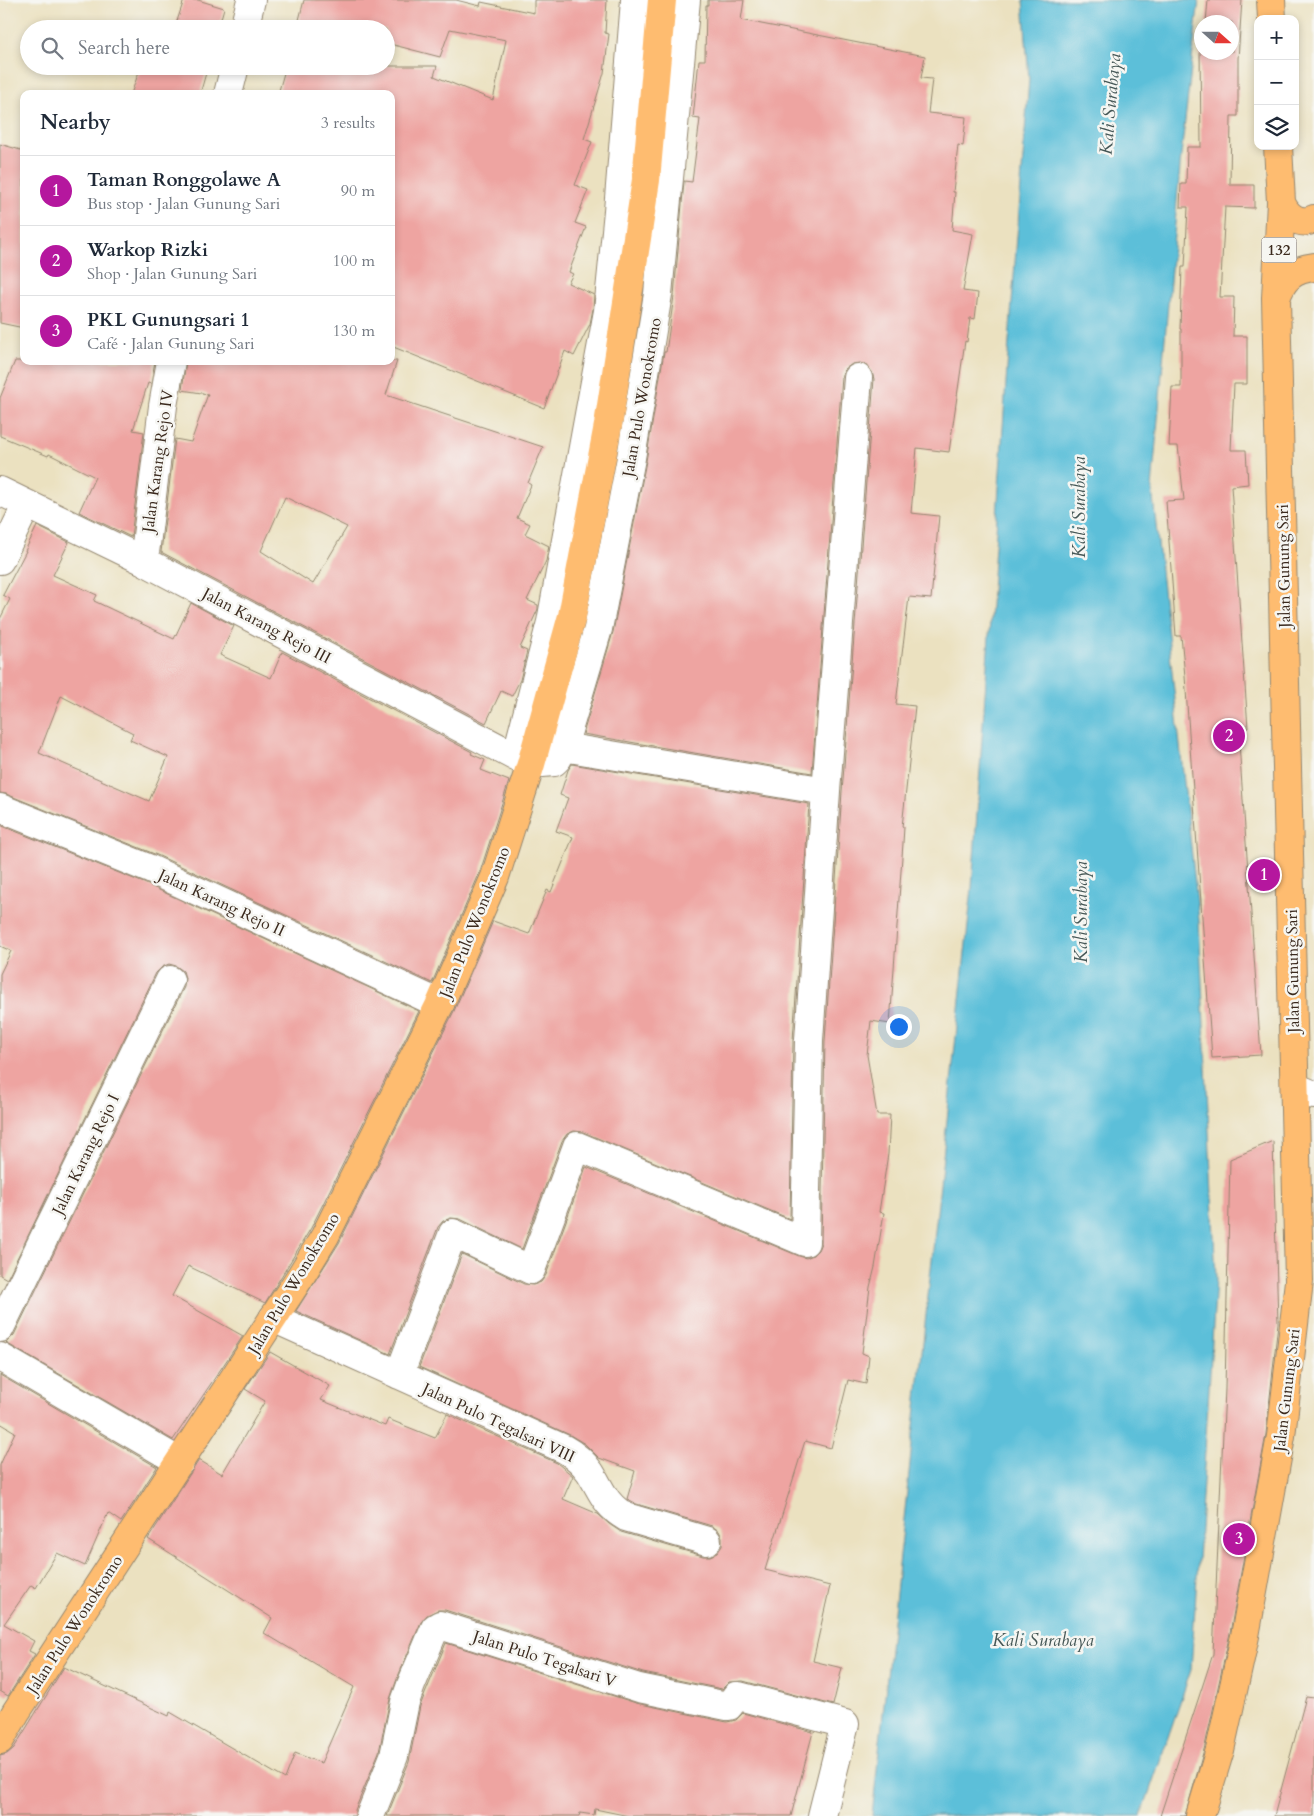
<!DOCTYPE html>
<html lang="en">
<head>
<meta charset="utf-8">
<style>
  body { margin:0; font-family:Cardo,serif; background:#f6f6f7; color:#1f2937 }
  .controls { position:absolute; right:15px; top:15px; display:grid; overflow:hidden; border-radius:10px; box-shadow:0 2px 8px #0003 }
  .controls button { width:45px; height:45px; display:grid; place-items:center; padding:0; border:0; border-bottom:1px solid #e0e1e3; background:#fff; color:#1f2937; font:25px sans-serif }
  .compass { position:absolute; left:1194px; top:15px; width:45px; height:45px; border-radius:50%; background:#fff; box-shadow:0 2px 8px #0003; rotate:111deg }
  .you { position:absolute; left:898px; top:1026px; width:18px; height:18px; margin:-12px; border:4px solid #fff; border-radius:50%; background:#1a73e8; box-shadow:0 0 0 8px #1a73e833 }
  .badge { display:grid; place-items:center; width:32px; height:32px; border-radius:50%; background:#b5179e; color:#fff; font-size:16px; font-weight:700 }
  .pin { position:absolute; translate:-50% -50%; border:2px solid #fff; box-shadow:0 1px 5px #0006 }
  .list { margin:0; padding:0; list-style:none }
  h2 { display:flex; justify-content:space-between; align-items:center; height:65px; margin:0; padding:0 20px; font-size:21px }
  h2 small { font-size:16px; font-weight:400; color:#747a83 }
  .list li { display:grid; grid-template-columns:32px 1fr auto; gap:15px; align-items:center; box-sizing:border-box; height:70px; padding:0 20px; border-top:1px solid #e0e1e3 }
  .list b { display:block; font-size:19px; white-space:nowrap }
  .list p { margin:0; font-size:16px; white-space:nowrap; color:#747a83 }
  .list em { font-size:16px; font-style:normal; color:#747a83 }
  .icon { flex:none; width:28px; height:28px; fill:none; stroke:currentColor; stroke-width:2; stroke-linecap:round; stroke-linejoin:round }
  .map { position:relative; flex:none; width:1314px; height:1816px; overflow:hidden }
  .search { position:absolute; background:#fff; box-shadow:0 2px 8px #0003; left:20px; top:20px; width:375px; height:55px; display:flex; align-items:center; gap:12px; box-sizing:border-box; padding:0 18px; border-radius:28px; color:#747a83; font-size:19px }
  .panel { position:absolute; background:#fff; box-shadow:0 2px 8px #0003; left:20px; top:90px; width:375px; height:275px; border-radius:10px }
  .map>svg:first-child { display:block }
  .water { fill:#5bbfd9; stroke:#4b747c }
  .building { fill:#eea4a1; fill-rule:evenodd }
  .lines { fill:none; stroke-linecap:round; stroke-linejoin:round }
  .minor-casing { stroke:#93866f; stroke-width:30 }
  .major-casing { stroke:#93866f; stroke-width:30 }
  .minor { stroke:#fff; stroke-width:28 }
  .major { stroke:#febc70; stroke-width:28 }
  .labels { text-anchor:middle; stroke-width:5; stroke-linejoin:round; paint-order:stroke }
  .shield { fill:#f6f6f2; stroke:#73675e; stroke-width:1 }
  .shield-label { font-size:15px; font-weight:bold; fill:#3b2a1e }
  .street-label { font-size:16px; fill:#3b2a1e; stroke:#f6f6f2 }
  .water-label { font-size:18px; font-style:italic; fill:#455756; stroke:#f6f6f2 }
</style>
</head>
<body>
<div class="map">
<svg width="1314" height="1816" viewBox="0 0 1314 1816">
  <rect width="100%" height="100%" fill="#f6f6f2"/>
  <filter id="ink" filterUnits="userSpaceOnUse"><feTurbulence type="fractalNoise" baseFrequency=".02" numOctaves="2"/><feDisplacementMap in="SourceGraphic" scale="10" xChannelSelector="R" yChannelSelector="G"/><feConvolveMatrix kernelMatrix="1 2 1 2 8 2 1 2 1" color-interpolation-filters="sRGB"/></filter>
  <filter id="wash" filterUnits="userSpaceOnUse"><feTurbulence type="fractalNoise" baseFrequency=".0096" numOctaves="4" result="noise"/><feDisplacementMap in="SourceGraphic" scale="20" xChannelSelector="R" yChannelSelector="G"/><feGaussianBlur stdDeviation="1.12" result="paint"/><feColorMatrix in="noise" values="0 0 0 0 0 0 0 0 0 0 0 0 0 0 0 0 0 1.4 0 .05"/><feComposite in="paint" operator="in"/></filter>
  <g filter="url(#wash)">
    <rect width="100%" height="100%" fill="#ebe1c0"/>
    <path class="water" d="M 1023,0 L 1199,0 L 1181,155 L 1152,488 L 1199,920 L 1216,1279 L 1191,1670 L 1141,1816 L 872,1816 L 972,888 L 1007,368 L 1029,79 Z"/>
    <g id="blocks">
      <path class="building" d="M 184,0 L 198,0 L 224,8 L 218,29 L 165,29 L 166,25 L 175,27 Z
        M 304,0 L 456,0 L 480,6 L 481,2 L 534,13 L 534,0 L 607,0 L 605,33 L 609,34 L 604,73 L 584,139 L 592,142 L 575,185 L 588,190 L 575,223 L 586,227 L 569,272 L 573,274 L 568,283 L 594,295 L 593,309 L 590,324 L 574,356 L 565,351 L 544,408 L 391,346 L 391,94 L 278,94 L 286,66 L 437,66 L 434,76 L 493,100 L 506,40 L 450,29 L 440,57 L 386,43 L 386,29 L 333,29 L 299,20 Z
        M 708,0 L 744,0 L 741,20 L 925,56 L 921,78 L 932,79 L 928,113 L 966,117 L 963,146 L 958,145 L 953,192 L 955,192 L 952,230 L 973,234 L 963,291 L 978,293 L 975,319 L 970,318 L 967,342 L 965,341 L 949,452 L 917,448 L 911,513 L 939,516 L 931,599 L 909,597 L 896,704 L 915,706 L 902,827 L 904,827 L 903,843 L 890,1024 L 871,1021 L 867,1055 L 877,1115 L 890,1115 L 888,1154 L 879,1212 L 884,1213 L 875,1267 L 870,1287 L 862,1353 L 869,1356 L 866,1384 L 848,1380 L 831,1448 L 805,1441 L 765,1570 L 830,1586 L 813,1661 L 842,1668 L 833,1705 L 743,1681 L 729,1682 L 722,1689 L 643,1673 L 445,1610 L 438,1610 L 427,1615 L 421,1622 L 397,1679 L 390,1699 L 379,1752 L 355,1810 L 355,1816 L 0,1816 L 0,1756 L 7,1754 L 14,1748 L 64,1667 L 169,1716 L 170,1712 L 285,1779 L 295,1753 L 321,1763 L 354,1687 L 264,1633 L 272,1618 L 148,1539 L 199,1460 L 222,1474 L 265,1401 L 245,1389 L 270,1352 L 330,1386 L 321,1400 L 385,1426 L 388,1419 L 435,1438 L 447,1414 L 557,1463 L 573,1476 L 563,1499 L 598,1514 L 609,1524 L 621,1532 L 703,1556 L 710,1556 L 717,1553 L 722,1546 L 722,1537 L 719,1531 L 712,1526 L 633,1503 L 627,1499 L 635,1471 L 599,1458 L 585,1444 L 570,1435 L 419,1367 L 462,1254 L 524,1284 L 533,1285 L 541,1282 L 546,1275 L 586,1167 L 799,1256 L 806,1258 L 813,1255 L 818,1250 L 821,1243 L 825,1041 L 842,792 L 874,379 L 872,372 L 867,365 L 860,363 L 852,364 L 845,369 L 842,377 L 812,773 L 583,734 L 613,632 L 646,461 L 664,352 L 666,352 L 674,296 L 684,181 L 692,182 L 700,119 L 693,118 L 699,60 L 705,60 L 706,5 L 708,5 Z
        M 1208,0 L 1242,0 L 1238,59 L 1238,116 L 1231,116 L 1230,185 L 1254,185 L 1254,208 L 1225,207 L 1220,297 L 1234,297 L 1233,336 L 1247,336 L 1247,384 L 1234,384 L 1231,450 L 1246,450 L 1248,484 L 1231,486 L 1248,728 L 1238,729 L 1261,1055 L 1212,1058 L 1185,676 L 1181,636 L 1176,636 L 1166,501 L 1184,500 L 1178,446 L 1169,446 L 1172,387 L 1181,387 L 1181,329 L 1180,329 L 1182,267 L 1185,267 L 1188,207 L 1180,207 L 1181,184 L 1186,184 L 1187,147 L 1201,147 L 1200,49 L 1202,52 L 1232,52 L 1232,22 L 1206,22 Z
        M 141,66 L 208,66 L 200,94 L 131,94 Z
        M 0,144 L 24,151 L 24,328 L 0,323 Z
        M 15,361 L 155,361 L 151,384 L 148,383 L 133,430 L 144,432 L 131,537 L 79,512 L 95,477 L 49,454 L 48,456 L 0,436 L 0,398 Z
        M 186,361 L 397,361 L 386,395 L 543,447 L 528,483 L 531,485 L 517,518 L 530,524 L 525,534 L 549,546 L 546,561 L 527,600 L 538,605 L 538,609 L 520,648 L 527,651 L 520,680 L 512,696 L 501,691 L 486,723 L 161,552 L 175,439 L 191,442 L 208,394 L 182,390 ZM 285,497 L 347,527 L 313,584 L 261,551 Z
        M 37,526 L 69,542 L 53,575 L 97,595 L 94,601 L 174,639 L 191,603 L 234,626 L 220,655 L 271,678 L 282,652 L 472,752 L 471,754 L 485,760 L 481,770 L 509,781 L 480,872 L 432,983 L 157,855 L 6,794 L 0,793 L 0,619 L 10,599 L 3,595 L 26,551 L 25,551 ZM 61,696 L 133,733 L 130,740 L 168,757 L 149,801 L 39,753 Z
        M 572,764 L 809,804 L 793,1040 L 790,1219 L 583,1132 L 574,1131 L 567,1134 L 562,1141 L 522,1249 L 460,1219 L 451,1218 L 443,1221 L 438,1227 L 390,1354 L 296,1311 L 339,1243 L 454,1011 L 493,921 L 529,934 L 547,890 L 551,892 L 573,837 L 556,831 L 568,798 L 560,795 L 568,770 Z
        M 0,825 L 144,883 L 419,1011 L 311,1228 L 265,1303 L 188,1266 L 172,1296 L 243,1336 L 173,1440 L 6,1343 L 14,1335 L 184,987 L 185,978 L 183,971 L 176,966 L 169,964 L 162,967 L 156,973 L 7,1279 L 0,1275 L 0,974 L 11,951 L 0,946 Z
        M 1273,1141 L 1278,1323 L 1266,1434 L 1230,1633 L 1205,1746 L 1185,1816 L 1160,1816 L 1213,1654 L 1225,1389 L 1230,1159 Z
        M 0,1375 L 157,1467 L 121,1522 L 108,1513 L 85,1566 L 57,1553 L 36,1588 L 31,1585 L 4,1624 L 34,1641 L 29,1651 L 35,1654 L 8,1696 L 0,1691 L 0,1465 L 15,1432 L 0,1423 Z
        M 446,1643 L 636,1703 L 727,1722 L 736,1720 L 743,1713 L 813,1732 L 791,1816 L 629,1816 L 595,1809 L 594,1815 L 580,1813 L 579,1816 L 387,1816 L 409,1762 L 420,1706 Z
        M 1306,1697 L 1314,1698 L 1314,1816 L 1274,1816 Z"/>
    </g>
  </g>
  <g filter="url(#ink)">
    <use href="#blocks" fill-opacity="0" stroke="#93866f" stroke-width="1"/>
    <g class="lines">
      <g class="minor-casing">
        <path id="minor" d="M 244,29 L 251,0
          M 228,94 L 235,66
          M 0,491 L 144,561 L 516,757 L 531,764 L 554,762 L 558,758 L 563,747 L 598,629 L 631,458 L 658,294 L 686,0
          M 0,560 L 27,504
          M 144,561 L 163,406 L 171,361
          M 563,747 L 826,791
          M 516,757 L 551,622 L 608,311 L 618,211 L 635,0
          M 0,808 L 150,869 L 440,1004
          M 1295,1087 L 1314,1095
          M 273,1318 L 564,1449 C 575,1455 583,1462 590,1472 C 602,1491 605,1505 626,1517 L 707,1541
          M 0,1328 L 170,980
          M 0,1357 L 180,1462
          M 399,1375 L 453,1233 L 531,1270 L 577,1146 L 805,1242 L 809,1040 L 826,791 L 858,378
          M 370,1816 L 394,1756 L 405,1702 L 411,1685 L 435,1628 L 440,1625 L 639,1688 L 727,1706 L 729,1706 L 736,1696 L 739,1696 L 845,1724 L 822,1816"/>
      </g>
      <g class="major-casing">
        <path id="major" d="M 1271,0 L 1272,19
          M 1281,202 C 1286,216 1299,226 1314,219
          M 1276,298 C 1283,278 1292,270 1314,267
          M 0,1740 L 16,1712 L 300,1277 L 325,1236 L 440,1004 L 495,877 L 531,764 L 572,616 L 608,425 L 646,180 L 662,0
          M 1200,1816 L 1220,1750 L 1245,1636 L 1281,1436 L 1299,1281 L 1276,298 L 1281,202 L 1278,146"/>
      </g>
      <use href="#minor" class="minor"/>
      <use href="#major" class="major"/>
    </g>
  </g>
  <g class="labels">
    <rect class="shield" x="1261.5" y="237.5" width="35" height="25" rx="4"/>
    <g class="shield-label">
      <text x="1279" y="255">132</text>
    </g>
    <g class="street-label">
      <text transform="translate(641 397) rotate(-80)" y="6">Jalan Pulo Wonokromo</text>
      <text transform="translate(157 461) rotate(-82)" y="6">Jalan Karang Rejo IV</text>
      <text transform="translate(1283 566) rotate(-91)" y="6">Jalan Gunung Sari</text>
      <text transform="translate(267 625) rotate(28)" y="6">Jalan Karang Rejo III</text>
      <text transform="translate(222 902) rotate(25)" y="6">Jalan Karang Rejo II</text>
      <text transform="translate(474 922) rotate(-68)" y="6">Jalan Pulo Wonokromo</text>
      <text transform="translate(1292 971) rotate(-91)" y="6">Jalan Gunung Sari</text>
      <text transform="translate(85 1154) rotate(-64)" y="6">Jalan Karang Rejo I</text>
      <text transform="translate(293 1283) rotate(-59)" y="6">Jalan Pulo Wonokromo</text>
      <text transform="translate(1286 1390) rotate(-83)" y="6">Jalan Gunung Sari</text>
      <text transform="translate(499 1422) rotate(25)" y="6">Jalan Pulo Tegalsari VIII</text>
      <text transform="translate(74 1624) rotate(-57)" y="6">Jalan Pulo Wonokromo</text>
      <text transform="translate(545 1658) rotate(18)" y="6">Jalan Pulo Tegalsari V</text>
    </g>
    <g class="water-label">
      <text transform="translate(1110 104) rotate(-85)" y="6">Kali Surabaya</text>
      <text transform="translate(1079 507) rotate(-90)" y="6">Kali Surabaya</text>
      <text transform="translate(1081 912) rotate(-90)" y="6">Kali Surabaya</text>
      <text x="1043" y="1646">Kali Surabaya</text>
    </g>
  </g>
</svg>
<div class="controls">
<button>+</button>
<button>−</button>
<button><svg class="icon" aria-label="layers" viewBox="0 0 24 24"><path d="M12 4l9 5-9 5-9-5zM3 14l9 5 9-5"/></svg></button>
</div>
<svg class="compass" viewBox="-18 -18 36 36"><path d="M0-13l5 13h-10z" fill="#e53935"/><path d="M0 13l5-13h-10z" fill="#747a83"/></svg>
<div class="you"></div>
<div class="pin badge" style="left:1264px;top:875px">1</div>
<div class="pin badge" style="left:1229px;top:736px">2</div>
<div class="pin badge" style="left:1239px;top:1539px">3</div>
<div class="search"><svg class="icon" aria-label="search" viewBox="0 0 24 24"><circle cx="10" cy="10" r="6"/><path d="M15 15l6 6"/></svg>Search here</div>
<section class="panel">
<h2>Nearby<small>3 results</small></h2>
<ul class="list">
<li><span class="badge">1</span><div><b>Taman Ronggolawe A</b><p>Bus stop · Jalan Gunung Sari</p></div><em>90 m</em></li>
<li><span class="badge">2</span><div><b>Warkop Rizki</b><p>Shop · Jalan Gunung Sari</p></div><em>100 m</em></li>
<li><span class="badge">3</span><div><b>PKL Gunungsari 1</b><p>Café · Jalan Gunung Sari</p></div><em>130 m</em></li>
</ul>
</section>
</div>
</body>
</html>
